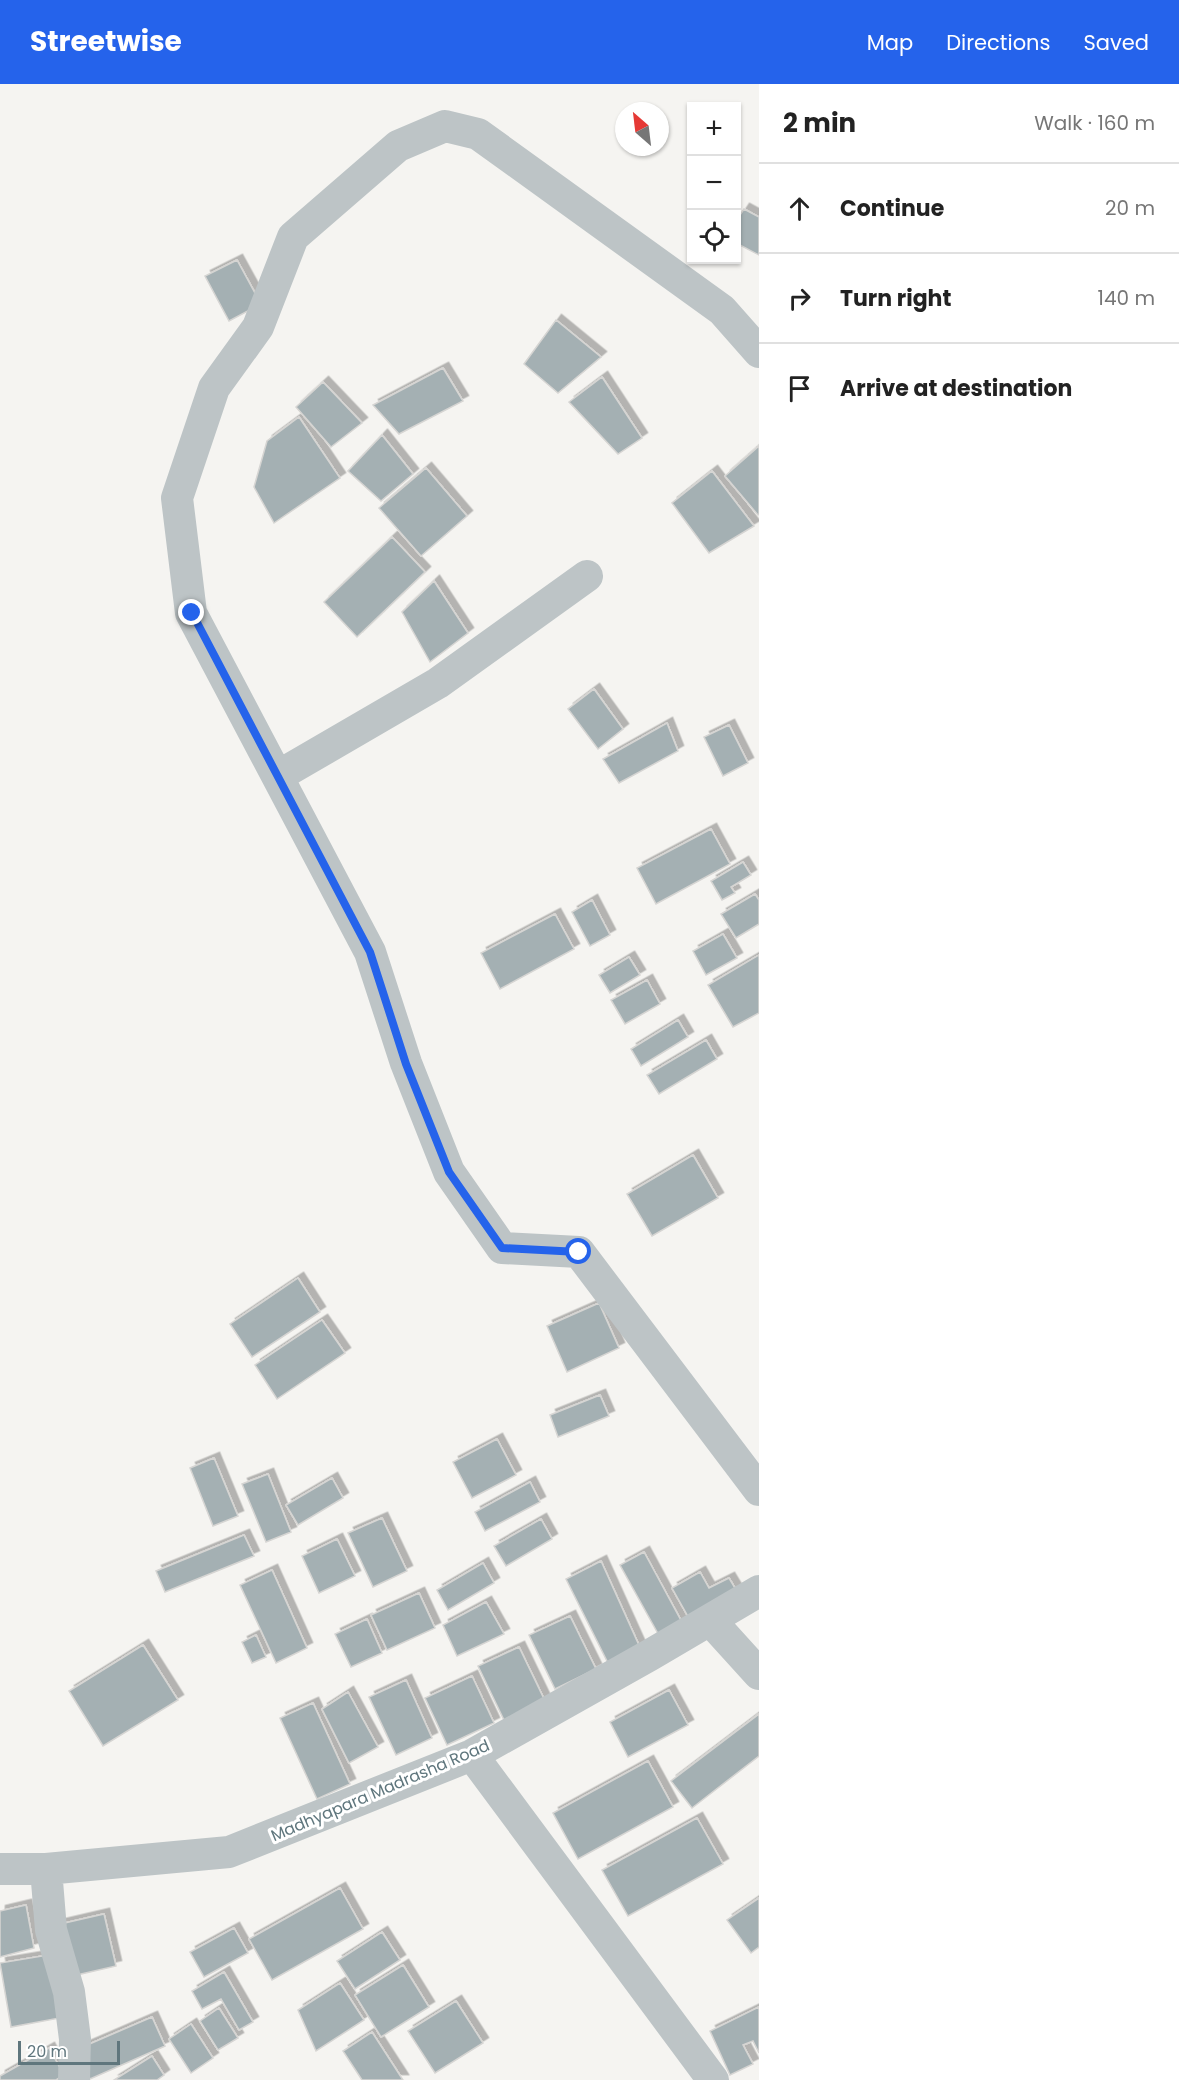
<!DOCTYPE html>
<html lang="en">
<head>
<meta charset="utf-8">
<style>
  body { margin:0; font-family:Poppins,sans-serif; background:#f6f6f6; color:#222 }
  .controls { position:absolute; right:18px; top:18px; display:grid; overflow:hidden; border-radius:0px; box-shadow:0 2px 4px #0004 }
  .controls button { width:54px; height:54px; display:grid; place-items:center; padding:0; border:0; border-bottom:2px solid #e0e0e0; background:#fff; color:#222; font:30px sans-serif }
  .compass { position:absolute; left:615px; top:18px; width:54px; height:54px; border-radius:50%; background:#fff; box-shadow:0 2px 4px #0004; rotate:332deg }
  .scale { position:absolute; left:18px; bottom:15px; width:102px; box-sizing:border-box; padding-left:6px; border:3px solid #5f767d; border-top:0; font-size:16px; line-height:21px; white-space:nowrap; color:#5f767d; -webkit-text-stroke:4px #fff; paint-order:stroke }
  .stop { position:absolute; width:18px; height:18px; margin:-14px; border:4px solid #2563eb; border-radius:50%; background:#fff }
  .stop.end { background:#2563eb; border-color:#fff; box-shadow:0 2px 6px #0008 }
  .list { margin:0; padding:0; list-style:none }
  h2 { display:flex; justify-content:space-between; align-items:center; height:78px; margin:0; padding:0 24px; font-size:26px }
  h2 small { font-size:20px; font-weight:400; color:#767676 }
  .list li { display:grid; grid-template-columns:39px 1fr auto; gap:18px; align-items:center; box-sizing:border-box; height:90px; padding:0 24px; border-top:2px solid #e0e0e0 }
  .list b { display:block; font-size:22px; white-space:nowrap }
  .list em { font-size:20px; font-style:normal; color:#767676 }
  .icon { flex:none; width:33px; height:33px; fill:none; stroke:currentColor; stroke-width:2; stroke-linecap:round; stroke-linejoin:round }
  .map { position:relative; flex:none; width:759px; height:1996px; overflow:hidden }
  header { display:flex; align-items:center; gap:36px; box-sizing:border-box; height:84px; padding:0 30px; background:#2563eb; color:#fff }
  header strong { font-size:28px }
  nav { display:flex; gap:33px; margin-inline-start:auto; font-size:21px }
  main { display:flex }
  aside { flex:1; background:#fff }
  .map>svg:first-child { display:block }
  .building { fill:#a4b0b3; stroke:#d6d5d3; stroke-width:1.5; filter:url(#shadow) }
  .lines { fill:none; stroke-linecap:round; stroke-linejoin:round }
  .minor { stroke:#bdc4c6; stroke-width:32 }
  .route { stroke:#2563eb; stroke-width:8 }
  .labels { text-anchor:middle; stroke-width:6; stroke-linejoin:round; paint-order:stroke }
  .street-label { font-size:16px; fill:#5f767d; stroke:#fff }
</style>
</head>
<body>
<header>
<strong>Streetwise</strong>
<nav><a>Map</a><a>Directions</a><a>Saved</a></nav>
</header>
<main>
<div class="map">
<svg width="759" height="1996" viewBox="0 0 759 1996">
  <defs>
    <filter id="shadow"><feDropShadow dx="5.5" dy="-5.5" stdDeviation="0" flood-color="#0004"/></filter>
  </defs>
  <rect width="100%" height="100%" fill="#f5f4f1"/>
  <path class="building" d="M 744,125 L 759,133 L 759,171 L 736,159 L 736,137 Z
    M 237,176 L 261,220 L 229,237 L 205,192 Z
    M 556,236 L 601,273 L 558,309 L 524,280 Z
    M 443,284 L 463,317 L 399,350 L 373,321 Z
    M 602,293 L 642,354 L 618,370 L 569,318 Z
    M 323,298 L 362,339 L 331,363 L 296,323 Z
    M 299,333 L 340,394 L 274,439 L 254,403 L 267,357 Z
    M 382,351 L 413,390 L 381,417 L 348,387 Z
    M 759,362 L 759,430 L 758,431 L 725,392 Z
    M 426,384 L 467,432 L 421,472 L 379,424 Z
    M 712,387 L 754,442 L 709,469 L 672,419 Z
    M 392,453 L 425,488 L 357,553 L 324,518 Z
    M 434,497 L 468,549 L 430,578 L 402,528 Z
    M 594,605 L 623,645 L 598,665 L 568,625 Z
    M 667,639 L 678,667 L 619,699 L 603,675 Z
    M 729,641 L 748,679 L 723,692 L 704,653 Z
    M 711,745 L 730,780 L 656,820 L 637,784 Z
    M 743,778 L 751,791 L 731,803 L 735,809 L 722,816 L 711,797 Z
    M 755,810 L 759,816 L 759,840 L 736,854 L 721,830 Z
    M 592,816 L 610,851 L 590,862 L 572,828 Z
    M 555,830 L 574,865 L 500,905 L 481,869 Z
    M 723,850 L 737,874 L 706,891 L 693,867 Z
    M 759,871 L 759,929 L 733,943 L 708,901 Z
    M 629,873 L 640,891 L 610,909 L 599,891 Z
    M 647,896 L 660,920 L 625,940 L 611,916 Z
    M 678,936 L 688,953 L 641,982 L 631,965 Z
    M 706,956 L 717,975 L 659,1010 L 647,991 Z
    M 693,1071 L 718,1114 L 652,1152 L 627,1110 Z
    M 298,1194 L 320,1228 L 252,1273 L 230,1240 Z
    M 599,1219 L 619,1264 L 567,1288 L 547,1242 Z
    M 322,1236 L 345,1269 L 277,1315 L 255,1281 Z
    M 600,1311 L 609,1332 L 558,1353 L 550,1331 Z
    M 497,1355 L 516,1391 L 472,1414 L 453,1378 Z
    M 214,1374 L 238,1432 L 213,1442 L 190,1384 Z
    M 268,1390 L 291,1448 L 266,1458 L 242,1400 Z
    M 332,1394 L 343,1414 L 298,1441 L 286,1421 Z
    M 530,1398 L 540,1418 L 485,1447 L 475,1428 Z
    M 382,1434 L 407,1487 L 373,1503 L 348,1449 Z
    M 541,1435 L 552,1455 L 506,1482 L 494,1462 Z
    M 244,1451 L 254,1472 L 165,1508 L 156,1487 Z
    M 337,1455 L 355,1492 L 319,1509 L 302,1472 Z
    M 644,1468 L 684,1542 L 661,1555 L 620,1481 Z
    M 601,1477 L 642,1568 L 610,1583 L 566,1495 Z
    M 483,1479 L 494,1499 L 448,1526 L 437,1506 Z
    M 272,1486 L 307,1564 L 276,1579 L 240,1501 Z
    M 700,1488 L 709,1504 L 729,1494 L 738,1509 L 690,1536 L 672,1504 Z
    M 419,1509 L 435,1544 L 387,1566 L 371,1531 Z
    M 486,1518 L 504,1550 L 457,1572 L 443,1541 Z
    M 570,1532 L 596,1585 L 555,1605 L 529,1551 Z
    M 367,1535 L 382,1569 L 351,1583 L 335,1550 Z
    M 256,1551 L 266,1573 L 252,1579 L 242,1558 Z
    M 143,1561 L 178,1616 L 103,1662 L 69,1607 Z
    M 519,1563 L 545,1617 L 504,1636 L 478,1582 Z
    M 472,1592 L 494,1639 L 447,1661 L 425,1614 Z
    M 406,1596 L 432,1654 L 396,1671 L 369,1613 Z
    M 669,1606 L 688,1641 L 628,1673 L 610,1638 Z
    M 348,1608 L 378,1663 L 349,1679 L 322,1625 Z
    M 313,1619 L 350,1700 L 317,1715 L 280,1634 Z
    M 759,1630 L 759,1672 L 692,1724 L 671,1697 Z
    M 648,1677 L 673,1723 L 578,1775 L 553,1729 Z
    M 697,1734 L 723,1780 L 628,1832 L 602,1786 Z
    M 340,1804 L 363,1845 L 272,1896 L 249,1855 Z
    M 759,1814 L 759,1863 L 751,1869 L 727,1836 Z
    M 26,1821 L 34,1864 L 0,1873 L 0,1827 Z
    M 104,1830 L 116,1882 L 68,1893 L 56,1841 Z
    M 234,1844 L 248,1869 L 204,1893 L 190,1868 Z
    M 382,1848 L 400,1876 L 355,1905 L 337,1877 Z
    M 54,1870 L 65,1933 L 11,1943 L 0,1879 Z
    M 403,1881 L 429,1923 L 381,1953 L 355,1911 Z
    M 224,1888 L 253,1938 L 239,1946 L 221,1915 L 202,1925 L 192,1907 Z
    M 340,1899 L 364,1936 L 316,1967 L 298,1926 Z
    M 456,1917 L 483,1959 L 435,1989 L 408,1947 Z
    M 759,1923 L 759,1969 L 753,1957 L 743,1961 L 753,1980 L 730,1991 L 710,1947 Z
    M 219,1924 L 238,1954 L 218,1966 L 200,1937 Z
    M 152,1933 L 165,1962 L 90,1995 L 78,1965 Z
    M 191,1940 L 213,1974 L 191,1989 L 169,1955 Z
    M 372,1948 L 403,1996 L 362,1996 L 343,1967 Z
    M 49,1964 L 64,1991 L 56,1996 L 0,1996 L 0,1992 Z
    M 152,1972 L 164,1991 L 157,1996 L 114,1996 Z"/>
  <g class="lines">
    <path class="minor" d="M 759,268 L 722,226 L 478,50 L 445,42 L 398,62 L 293,153 L 258,243 L 214,304 L 177,414 L 191,529 L 370,868 L 406,979 L 449,1088 L 502,1164 L 579,1168 L 759,1406
      M 278,692 L 438,599 L 587,492
      M 710,1536 L 759,1590
      M 472,1671 L 713,1996
      M 0,1785 L 46,1785 L 229,1768 L 472,1671 L 650,1571 L 759,1507
      M 46,1785 L 51,1846 L 69,1908 L 75,1955 L 74,1996"/>
  </g>
  <g class="lines">
    <path class="route" d="M 192,529 L 370,868 L 406,980 L 449,1088 L 502,1164 L 579,1168"/>
  </g>
  <g class="labels">
    <g class="street-label">
      <text transform="translate(380 1706) rotate(-23)" y="6">Madhyapara Madrasha Road</text>
    </g>
  </g>
</svg>
<div class="controls">
<button>+</button>
<button>−</button>
<button><svg class="icon" aria-label="locate" viewBox="0 0 24 24"><circle cx="12" cy="12" r="6"/><path d="M12 2v4M12 18v4M2 12h4M18 12h4"/></svg></button>
</div>
<svg class="compass" viewBox="-18 -18 36 36"><path d="M0-13l5 13h-10z" fill="#e53935"/><path d="M0 13l5-13h-10z" fill="#767676"/></svg>
<div class="scale">20 m</div>
<div class="stop" style="left:579px;top:1168px"></div>
<div class="stop end" style="left:192px;top:529px"></div>
</div>
<aside>
<h2>2 min<small>Walk · 160 m</small></h2>
<ul class="list">
<li><svg class="icon" aria-label="ahead" viewBox="0 0 24 24"><path d="M12 20V5M6 11l6-6 6 6"/></svg><div><b>Continue</b></div><em>20 m</em></li>
<li><svg class="icon" aria-label="right" viewBox="0 0 24 24"><path d="M7 20v-9h11M14 6l5 5-5 5"/></svg><div><b>Turn right</b></div><em>140 m</em></li>
<li><svg class="icon" aria-label="arrive" viewBox="0 0 24 24"><path d="M6 21V4h12l-3 4 3 4H6"/></svg><div><b>Arrive at destination</b></div></li>
</ul>
</aside>
</main>
</body>
</html>
